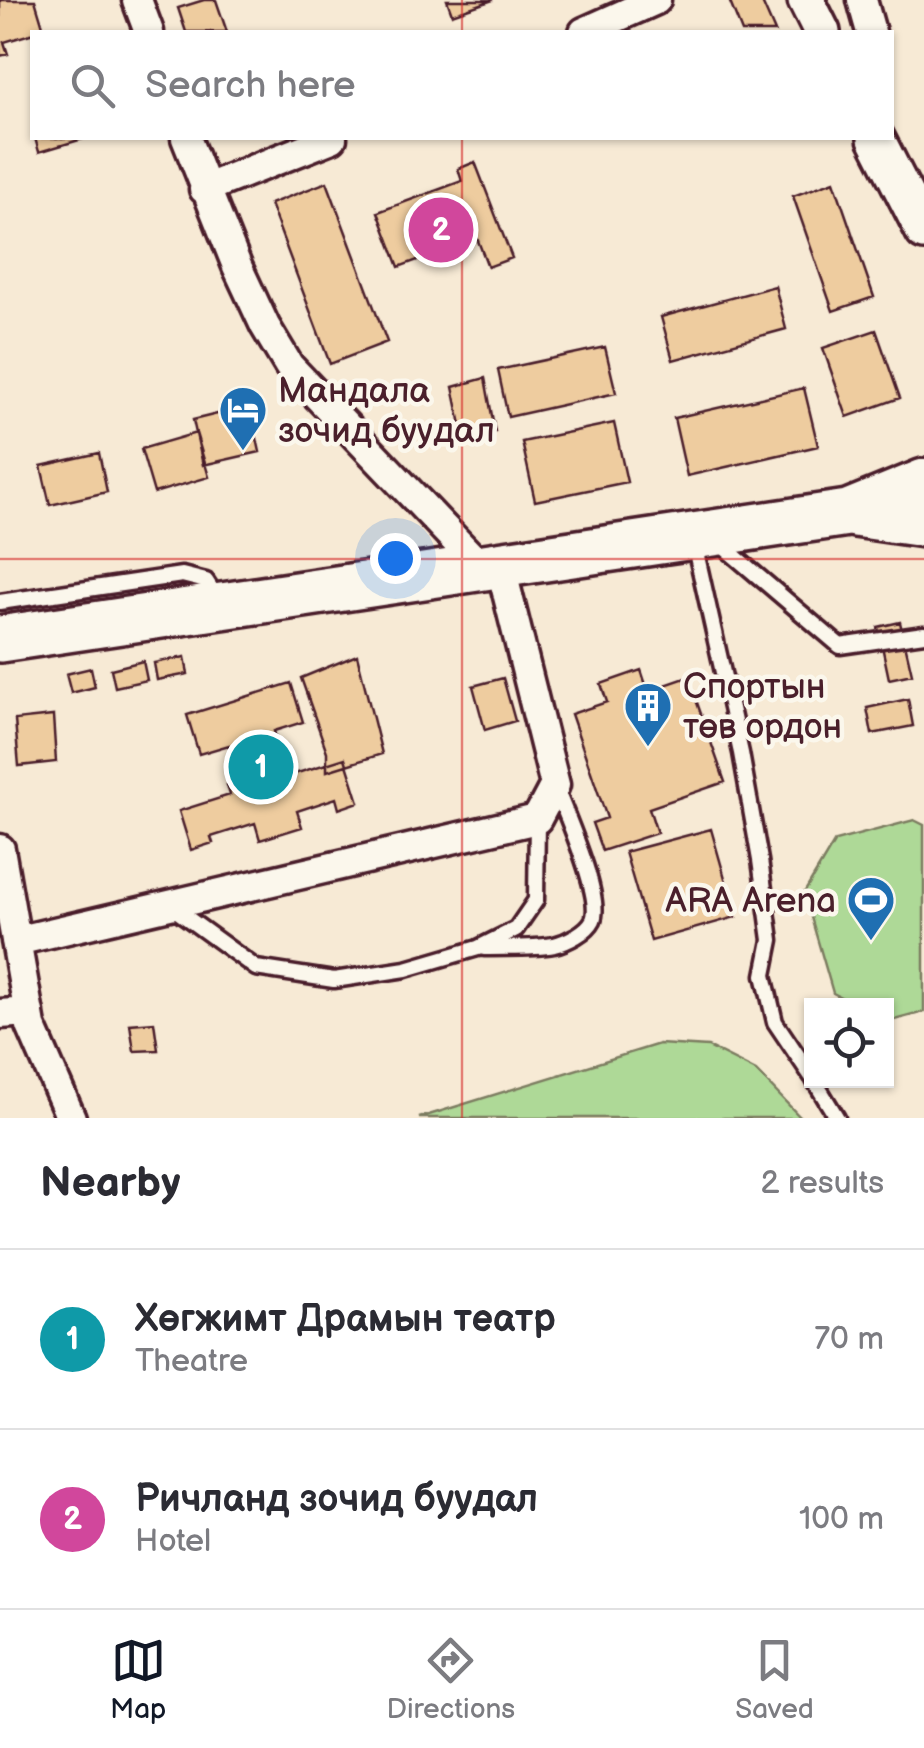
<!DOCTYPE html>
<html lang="en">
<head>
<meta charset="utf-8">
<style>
  body { margin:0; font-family:"Balsamiq Sans",sans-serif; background:#f2f2f3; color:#2b2b33 }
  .controls { position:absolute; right:30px; bottom:30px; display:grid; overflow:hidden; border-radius:0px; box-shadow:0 2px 8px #0004 }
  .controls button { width:90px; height:90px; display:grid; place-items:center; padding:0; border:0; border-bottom:2px solid #e1e1e2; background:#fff; color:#2b2b33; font:50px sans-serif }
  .you { position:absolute; left:395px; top:558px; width:35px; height:35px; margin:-25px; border:8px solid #fff; border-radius:50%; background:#1a73e8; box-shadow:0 0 0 15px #1a73e833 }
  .badge { display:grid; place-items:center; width:65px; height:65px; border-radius:50%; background:#111827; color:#fff; font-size:32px; font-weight:700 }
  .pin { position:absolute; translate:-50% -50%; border:5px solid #fff; box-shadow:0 2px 10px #0006 }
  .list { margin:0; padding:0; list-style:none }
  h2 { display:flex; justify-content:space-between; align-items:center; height:130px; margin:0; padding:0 40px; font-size:42px }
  h2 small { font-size:32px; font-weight:400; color:#7c7c81 }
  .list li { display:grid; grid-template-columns:65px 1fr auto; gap:30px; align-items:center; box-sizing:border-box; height:180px; padding:0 40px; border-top:2px solid #e1e1e2 }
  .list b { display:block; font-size:38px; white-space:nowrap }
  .list p { margin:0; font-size:32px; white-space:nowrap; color:#7c7c81 }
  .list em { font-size:32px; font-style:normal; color:#7c7c81 }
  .icon { flex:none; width:55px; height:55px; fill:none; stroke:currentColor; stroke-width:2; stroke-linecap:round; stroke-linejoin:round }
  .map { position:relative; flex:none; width:924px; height:1118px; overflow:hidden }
  .search { position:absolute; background:#fff; box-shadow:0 2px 8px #0004; left:30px; right:30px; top:30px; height:110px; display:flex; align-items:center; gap:25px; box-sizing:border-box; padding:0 35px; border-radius:0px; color:#7c7c81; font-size:38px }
  .sheet { height:490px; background:#fff }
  nav { display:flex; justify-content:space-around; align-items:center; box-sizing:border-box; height:140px; border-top:2px solid #e1e1e2; background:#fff; font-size:28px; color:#7c7c81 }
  nav a { display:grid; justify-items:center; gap:5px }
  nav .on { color:#111827 }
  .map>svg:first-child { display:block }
  .green { fill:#aed997; stroke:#7c7c61; stroke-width:2.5 }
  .building { fill:#eecc9f; stroke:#4a1f2b; stroke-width:2.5 }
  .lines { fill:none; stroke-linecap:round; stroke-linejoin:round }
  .service-casing { stroke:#4a1f2b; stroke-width:21 }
  .minor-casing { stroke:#4a1f2b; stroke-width:35 }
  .tertiary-casing { stroke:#4a1f2b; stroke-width:42 }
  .trunk-casing { stroke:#4a1f2b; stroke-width:52 }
  .service { stroke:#fbf7ec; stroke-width:14 }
  .minor { stroke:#fbf7ec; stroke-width:28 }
  .tertiary { stroke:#fbf7ec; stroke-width:35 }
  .trunk { stroke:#fbf7ec; stroke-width:45 }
  .grid { fill:none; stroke:#d62828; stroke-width:2.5; stroke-opacity:0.55 }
  .labels { text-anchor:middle; stroke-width:9; stroke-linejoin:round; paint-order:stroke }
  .poi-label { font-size:35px; fill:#4a1f2b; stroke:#fbf7ec; text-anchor:start }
</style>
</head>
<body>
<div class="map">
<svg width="924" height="1118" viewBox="0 0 924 1118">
  <rect width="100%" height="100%" fill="#f7ead5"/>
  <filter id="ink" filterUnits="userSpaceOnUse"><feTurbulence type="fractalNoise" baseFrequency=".01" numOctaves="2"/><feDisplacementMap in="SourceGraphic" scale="20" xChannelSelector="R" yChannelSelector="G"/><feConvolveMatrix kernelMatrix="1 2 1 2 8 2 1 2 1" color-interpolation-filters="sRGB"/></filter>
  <g filter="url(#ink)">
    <path class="green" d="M 914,820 L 924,825 L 924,1012 L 887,1022 L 886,1006 L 856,1005 L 833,993 L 804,893 L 835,841 Z
      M 659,1044 L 708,1047 L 756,1071 L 801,1118 L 419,1118 Z"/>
    <path class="building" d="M 0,0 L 35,0 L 44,30 L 4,42 L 8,54 L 0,56 Z
      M 204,0 L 216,0 L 227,32 L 186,32 L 178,8 Z
      M 447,0 L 493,0 L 452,14 Z
      M 729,0 L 761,0 L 775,32 L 742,32 Z
      M 35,138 L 86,138 L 39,152 Z
      M 475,162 L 512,258 L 488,267 L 477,238 L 399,267 L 378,212 L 462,181 L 458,169 Z
      M 834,181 L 874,297 L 833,311 L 793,196 Z
      M 327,182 L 387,342 L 330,364 L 270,204 Z
      M 775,286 L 786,329 L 673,360 L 661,317 Z
      M 876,330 L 900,398 L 847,417 L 823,348 Z
      M 605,347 L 616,393 L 508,417 L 498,370 Z
      M 485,378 L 495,432 L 464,439 L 453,387 Z
      M 804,388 L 818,446 L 687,476 L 674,418 Z
      M 250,406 L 260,452 L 203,465 L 193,420 Z
      M 614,423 L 627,482 L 535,501 L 522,442 Z
      M 196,433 L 209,477 L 154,493 L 141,449 Z
      M 99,453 L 107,492 L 50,505 L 41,466 Z
      M 900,622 L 912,674 L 889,679 L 878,627 Z
      M 357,655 L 382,754 L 327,771 L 327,752 L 301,678 Z
      M 185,657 L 188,674 L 157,680 L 154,663 Z
      M 143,661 L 147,680 L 115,687 L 111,669 Z
      M 91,668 L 95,687 L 71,693 L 66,674 Z
      M 641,670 L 648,691 L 688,677 L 725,782 L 649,808 L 657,833 L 602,851 L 592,823 L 607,818 L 571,714 L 607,702 L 601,684 Z
      M 503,678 L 515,721 L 485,730 L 473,686 Z
      M 291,683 L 303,722 L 274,731 L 288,776 L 345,758 L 359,802 L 339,809 L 336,798 L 297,811 L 302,827 L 260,840 L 255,823 L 211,837 L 213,843 L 191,850 L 179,811 L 230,795 L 227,785 L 240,781 L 229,745 L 199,754 L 187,715 Z
      M 908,699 L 913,726 L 872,734 L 867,708 Z
      M 53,716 L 56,762 L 19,766 L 15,720 Z
      M 711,829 L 736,917 L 651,941 L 625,852 Z
      M 154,1022 L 158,1050 L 134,1051 L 130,1024 Z"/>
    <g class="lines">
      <g class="service-casing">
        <path id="service" d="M 718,542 L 840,646 L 924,634
          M 694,543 L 741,753 L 760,860 L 771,940 L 764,975 L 775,1022 L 812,1077
          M 0,602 L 182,575 L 206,581 L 217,598
          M 172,907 L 256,968 L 334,980 L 406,969 L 478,948 L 516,929 L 536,900 L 537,819
          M 484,948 C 506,947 532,949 554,945 C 567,942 587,932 593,920 C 603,897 565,812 555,786
          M 814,1080 L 837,1118"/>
      </g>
      <g class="minor-casing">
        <path id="minor" d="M 137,0 L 149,32
          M 862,0 L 871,32
          M 584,32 L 656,0
          M 186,138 L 237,266 L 265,326 L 289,366 L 480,566
          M 204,189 L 332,138
          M 0,849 L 31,1026 L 71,1118
          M 16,941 L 537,819 L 555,785 L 500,564
          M 0,1014 L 29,1012"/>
      </g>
      <g class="tertiary-casing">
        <path id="tertiary" d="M 806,0 L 822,32
          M 876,138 L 924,232"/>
      </g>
      <g class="trunk-casing">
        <path id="trunk" d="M 855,514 L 924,524
          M 0,639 L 848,513 L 924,482"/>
      </g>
      <use href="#service" class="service"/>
      <use href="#minor" class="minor"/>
      <use href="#tertiary" class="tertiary"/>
      <use href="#trunk" class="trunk"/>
    </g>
  </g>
  <path class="grid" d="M 462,0 L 462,32M 462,138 L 462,1118M 0,559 L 924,559"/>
  <defs>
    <g id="hotel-pin" transform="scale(2.5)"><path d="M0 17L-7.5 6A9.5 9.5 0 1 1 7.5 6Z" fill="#1f6fb2" stroke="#fbf7ec"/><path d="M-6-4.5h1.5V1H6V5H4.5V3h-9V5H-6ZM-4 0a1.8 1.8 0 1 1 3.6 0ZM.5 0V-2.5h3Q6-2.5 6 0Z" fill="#fff"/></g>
    <g id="building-pin" transform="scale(2.5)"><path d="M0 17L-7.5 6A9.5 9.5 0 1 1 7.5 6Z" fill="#1f6fb2" stroke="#fbf7ec"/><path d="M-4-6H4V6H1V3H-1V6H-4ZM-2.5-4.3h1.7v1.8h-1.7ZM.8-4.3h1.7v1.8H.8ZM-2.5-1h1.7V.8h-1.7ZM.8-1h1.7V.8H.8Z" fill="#fff"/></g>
    <g id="stadium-pin" transform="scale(2.5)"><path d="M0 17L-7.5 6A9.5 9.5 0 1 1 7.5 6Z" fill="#1f6fb2" stroke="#fbf7ec"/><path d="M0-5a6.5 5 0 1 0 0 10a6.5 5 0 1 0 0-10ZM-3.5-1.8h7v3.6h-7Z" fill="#fff"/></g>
  </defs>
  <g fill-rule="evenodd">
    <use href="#hotel-pin" x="243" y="410"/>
    <use href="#building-pin" x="648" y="706"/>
    <use href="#stadium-pin" x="871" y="900"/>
  </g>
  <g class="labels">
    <g class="poi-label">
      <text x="278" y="402">Мандала<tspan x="278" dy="40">зочид буудал</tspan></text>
      <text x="683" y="698">Спортын<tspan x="683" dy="40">төв ордон</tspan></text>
      <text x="836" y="912" text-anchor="end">ARA Arena</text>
    </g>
  </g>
</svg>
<div class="controls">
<button><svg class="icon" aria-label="locate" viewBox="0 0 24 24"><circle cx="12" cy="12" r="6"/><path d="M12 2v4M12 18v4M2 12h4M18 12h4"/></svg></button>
</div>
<div class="you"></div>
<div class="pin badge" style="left:261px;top:767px;background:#0f9aa8">1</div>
<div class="pin badge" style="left:441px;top:230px;background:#d1479c">2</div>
<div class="search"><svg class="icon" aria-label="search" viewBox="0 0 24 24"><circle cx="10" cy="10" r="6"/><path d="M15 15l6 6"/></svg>Search here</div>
</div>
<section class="sheet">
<h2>Nearby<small>2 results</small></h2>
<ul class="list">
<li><span class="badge" style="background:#0f9aa8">1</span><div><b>Хөгжимт Драмын театр</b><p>Theatre</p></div><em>70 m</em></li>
<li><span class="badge" style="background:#d1479c">2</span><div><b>Ричланд зочид буудал</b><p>Hotel</p></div><em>100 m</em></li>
</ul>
</section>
<nav>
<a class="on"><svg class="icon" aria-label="map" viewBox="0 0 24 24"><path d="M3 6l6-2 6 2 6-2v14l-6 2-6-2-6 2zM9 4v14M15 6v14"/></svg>Map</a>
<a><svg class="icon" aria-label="directions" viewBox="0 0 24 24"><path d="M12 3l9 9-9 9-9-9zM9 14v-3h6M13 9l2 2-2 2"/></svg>Directions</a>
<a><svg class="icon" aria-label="saved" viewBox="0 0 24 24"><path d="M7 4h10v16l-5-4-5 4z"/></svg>Saved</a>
</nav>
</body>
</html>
